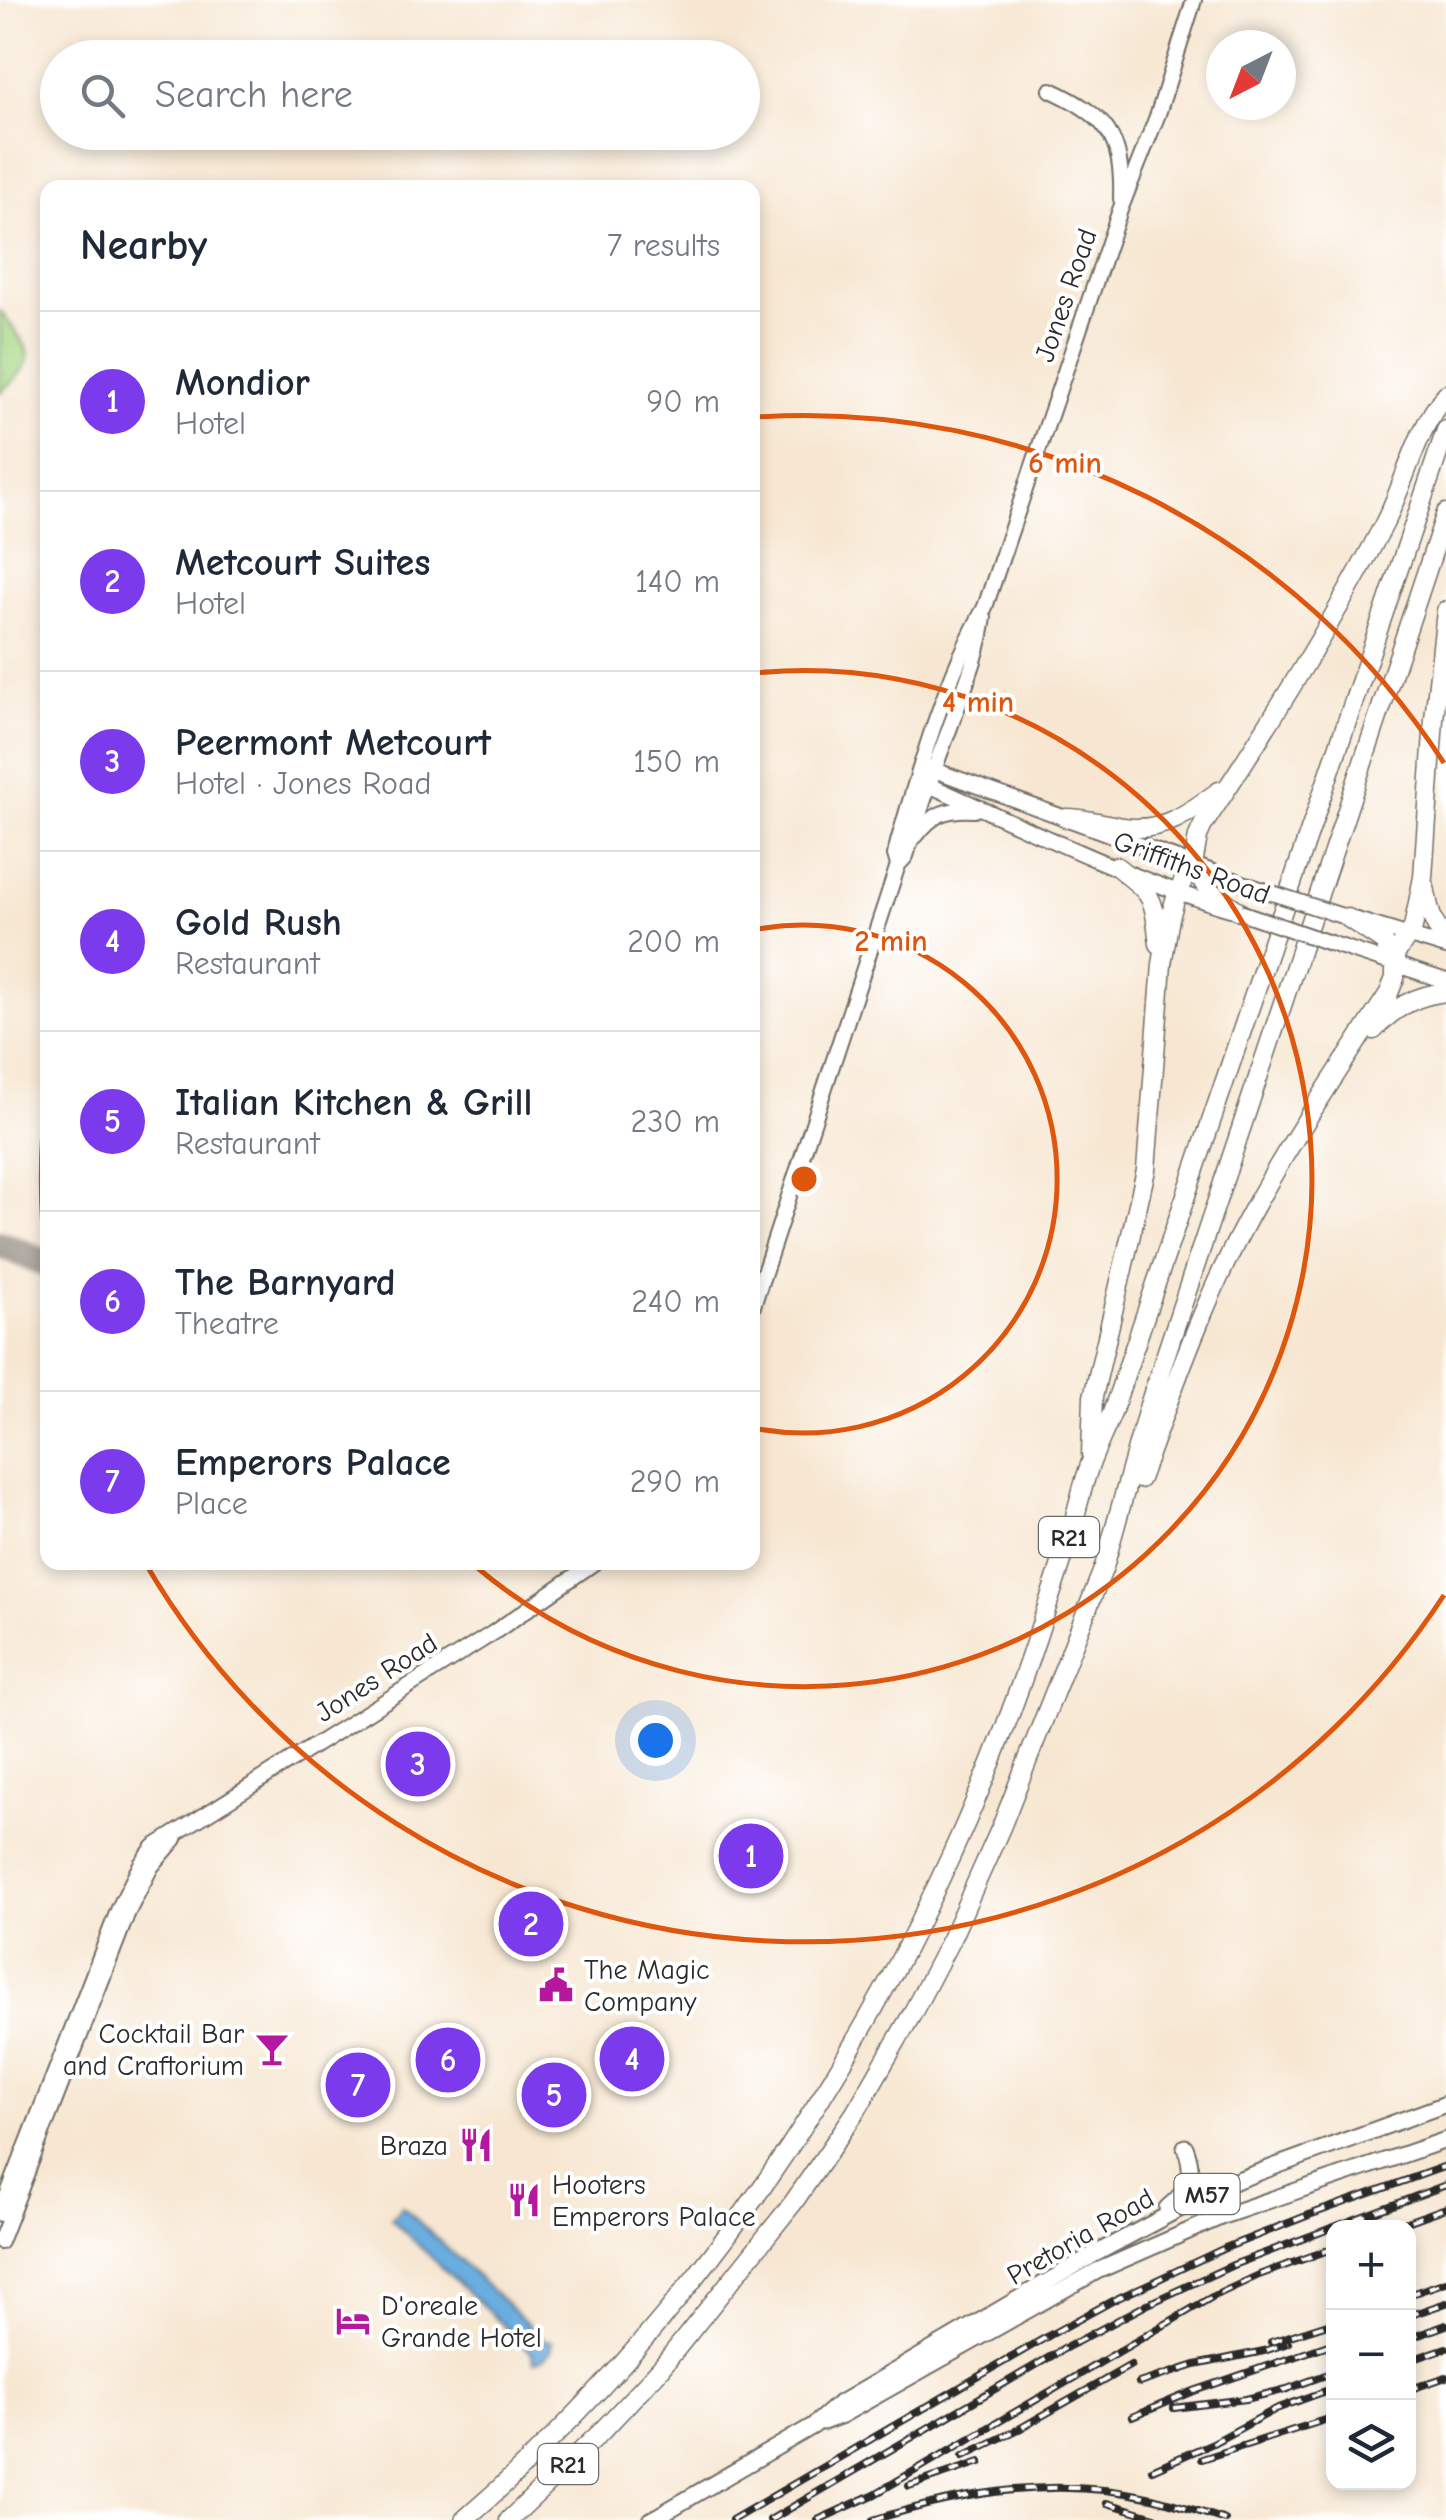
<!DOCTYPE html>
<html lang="en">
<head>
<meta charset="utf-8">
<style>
  body { margin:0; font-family:"Comic Neue",sans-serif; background:#f6f6f7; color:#1f2937 }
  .controls { position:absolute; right:30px; bottom:30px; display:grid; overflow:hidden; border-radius:20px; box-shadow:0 5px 15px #0003 }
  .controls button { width:90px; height:90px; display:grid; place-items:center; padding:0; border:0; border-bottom:2px solid #e0e1e3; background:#fff; color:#1f2937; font:50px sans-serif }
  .compass { position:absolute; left:1206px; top:30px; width:90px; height:90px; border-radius:50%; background:#fff; box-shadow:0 5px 15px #0003; rotate:222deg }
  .you { position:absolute; left:655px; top:1740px; width:35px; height:35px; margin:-25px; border:8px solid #fff; border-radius:50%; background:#1a73e8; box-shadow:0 0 0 15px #1a73e833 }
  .badge { display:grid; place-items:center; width:65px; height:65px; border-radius:50%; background:#7c3aed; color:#fff; font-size:32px; font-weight:700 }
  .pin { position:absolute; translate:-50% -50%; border:5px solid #fff; box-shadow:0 2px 10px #0006 }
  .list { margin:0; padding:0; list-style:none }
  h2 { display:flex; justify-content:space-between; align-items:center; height:130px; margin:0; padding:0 40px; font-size:42px }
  h2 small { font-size:32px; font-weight:400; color:#747a83 }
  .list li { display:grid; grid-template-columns:65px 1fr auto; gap:30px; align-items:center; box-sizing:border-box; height:180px; padding:0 40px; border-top:2px solid #e0e1e3 }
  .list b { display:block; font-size:38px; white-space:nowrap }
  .list p { margin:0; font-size:32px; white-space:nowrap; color:#747a83 }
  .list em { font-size:32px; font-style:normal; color:#747a83 }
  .icon { flex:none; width:55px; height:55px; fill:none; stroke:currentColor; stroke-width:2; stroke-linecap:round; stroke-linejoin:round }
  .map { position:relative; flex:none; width:1446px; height:2520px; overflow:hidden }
  .search { position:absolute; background:#fff; box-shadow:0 5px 15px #0003; left:40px; top:40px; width:720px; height:110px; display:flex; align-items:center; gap:25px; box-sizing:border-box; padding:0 35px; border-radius:55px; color:#747a83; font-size:38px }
  .panel { position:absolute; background:#fff; box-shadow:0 5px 15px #0003; left:40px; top:180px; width:720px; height:1390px; border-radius:20px }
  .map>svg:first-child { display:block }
  .green { fill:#a8d988; stroke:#6a825a; stroke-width:2.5 }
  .water { fill:#6baee0; stroke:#4b6c86; stroke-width:2.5 }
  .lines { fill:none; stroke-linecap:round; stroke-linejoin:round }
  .taxiway { stroke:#91897e; stroke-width:28 }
  .secondary-casing { stroke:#726d65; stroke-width:18 }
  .primary-casing { stroke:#726d65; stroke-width:19 }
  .highway-casing { stroke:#726d65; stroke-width:21 }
  .secondary { stroke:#fff; stroke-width:14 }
  .primary { stroke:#fff; stroke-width:15 }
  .highway { stroke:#fff; stroke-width:18 }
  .rail-casing { stroke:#2b2b2b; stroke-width:8 }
  .rail { stroke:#fff; stroke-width:4; stroke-dasharray:11; stroke-linecap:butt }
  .secondary-bridge-casing { stroke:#726d65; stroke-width:18; stroke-linecap:butt }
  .secondary-bridge { stroke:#fff; stroke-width:14 }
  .ring { fill:none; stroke:#df570e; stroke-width:5 }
  .labels { text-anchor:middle; stroke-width:8; stroke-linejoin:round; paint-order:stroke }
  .shield { fill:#fff; stroke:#6b6b6b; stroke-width:2.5 }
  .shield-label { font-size:25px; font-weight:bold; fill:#2b2b2b }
  .street-label { font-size:28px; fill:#2b2b2b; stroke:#fff }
  .poi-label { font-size:28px; fill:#2b2b2b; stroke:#fff; text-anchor:start }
  .centre { fill:#df570e; stroke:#fff; stroke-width:5 }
  .ring-label { font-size:30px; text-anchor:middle; font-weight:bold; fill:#df570e; stroke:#fff; stroke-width:8; stroke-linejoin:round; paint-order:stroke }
</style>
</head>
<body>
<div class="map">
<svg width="1446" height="2520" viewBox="0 0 1446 2520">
  <rect width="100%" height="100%" fill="#fff"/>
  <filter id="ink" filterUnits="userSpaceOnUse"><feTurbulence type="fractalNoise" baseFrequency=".01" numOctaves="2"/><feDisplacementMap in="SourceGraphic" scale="20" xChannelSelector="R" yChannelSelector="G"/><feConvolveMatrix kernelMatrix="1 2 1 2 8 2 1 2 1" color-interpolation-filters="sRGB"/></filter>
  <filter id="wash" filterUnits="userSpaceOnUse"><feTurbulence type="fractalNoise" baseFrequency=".0048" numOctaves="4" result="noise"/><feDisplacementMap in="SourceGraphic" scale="40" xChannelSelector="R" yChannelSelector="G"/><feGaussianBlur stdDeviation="2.25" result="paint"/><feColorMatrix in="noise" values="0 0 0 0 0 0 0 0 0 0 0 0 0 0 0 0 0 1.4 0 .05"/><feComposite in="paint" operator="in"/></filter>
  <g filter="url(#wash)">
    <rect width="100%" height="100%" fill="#f7e7d2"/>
    <path class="green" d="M 0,311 C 29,351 44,356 0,392 Z"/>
    <path class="water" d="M 402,2206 L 544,2340 L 552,2341 C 554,2353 544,2360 533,2362 L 532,2353 L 391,2219 Z"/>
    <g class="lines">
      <path class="taxiway" d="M 0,1244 L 48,1264"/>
    </g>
  </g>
  <g filter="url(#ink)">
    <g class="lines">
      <g class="secondary-casing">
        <path id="secondary" d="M 1051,90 C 1107,116 1123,137 1121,199
          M 926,767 L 1251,886
          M 922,782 C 1023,826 1123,877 1230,909
          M 916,836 C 932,814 947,808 974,810
          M 898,865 L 895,855 L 898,842 C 921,763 945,679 985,607 L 1120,210 L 1158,114 L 1194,0
          M 1357,920 L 1446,947
          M 1330,943 L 1446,981
          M 752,1309 L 898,865 L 906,856 C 919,813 933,771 949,730 C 962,693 979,657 984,617
          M 0,2214 L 119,1908 L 141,1864 L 154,1847 L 493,1633 L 595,1562
          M 0,2242 L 128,1912 L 151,1867 L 175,1839"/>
      </g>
      <g class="primary-casing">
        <path id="primary" d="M 1167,2208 C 1190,2189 1196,2175 1185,2147
          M 823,2422 L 842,2415 L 1097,2271 L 1223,2216 L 1446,2140
          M 651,2520 L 813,2426 L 837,2405 L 1093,2255 L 1224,2185 L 1446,2104"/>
      </g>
      <g class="highway-casing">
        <path id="highway" d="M 1066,818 C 1086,818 1103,824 1123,827 C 1162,833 1189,813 1219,791
          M 1193,865 L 1209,890 L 1240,912
          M 1116,866 C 1155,897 1153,895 1159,944
          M 1425,887 C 1429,908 1431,924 1446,939
          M 1348,918 L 1384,942 L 1395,965
          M 1374,1030 C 1393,1008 1416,995 1446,992
          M 1091,1454 L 1093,1397 L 1146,1170 L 1162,964 L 1170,918 L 1177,893 L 1193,865 L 1198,836 L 1203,825 C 1268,727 1330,628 1384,524 C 1406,482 1415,431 1446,394
          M 1140,1479 C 1172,1391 1203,1302 1248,1219 C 1290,1141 1341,1067 1389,993 L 1395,978 L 1395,955 L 1413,928 L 1423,877 L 1434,719 L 1446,611
          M 464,2520 C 691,2324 863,2067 979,1792 C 1014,1710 1041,1626 1068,1542 C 1076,1516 1081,1488 1091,1462 C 1097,1446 1105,1430 1112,1413 L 1446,430
          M 509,2520 L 600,2433 L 661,2368 L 793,2203 L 855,2113 L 912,2014 L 951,1939 L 1002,1825 L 1104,1567 L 1149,1405 L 1446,513"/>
      </g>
      <use href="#secondary" class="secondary"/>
      <use href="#primary" class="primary"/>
      <use href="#highway" class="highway"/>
      <g class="rail-casing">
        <path id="rail" d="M 1390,2228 L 1446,2208
          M 1408,2295 L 1446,2282
          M 1408,2316 L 1446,2303
          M 1408,2339 L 1446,2325
          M 1271,2342 L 1334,2322
          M 1408,2361 L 1446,2348
          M 1139,2383 L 1195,2365 L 1264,2351 L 1288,2343
          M 1408,2390 L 1446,2377
          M 1174,2408 L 1246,2399 L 1287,2389 L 1334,2372
          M 1132,2417 L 1194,2391 L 1334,2343
          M 963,2456 L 1019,2429 L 1131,2365
          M 1202,2459 L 1334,2417
          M 1152,2470 L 1213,2443 L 1276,2409 L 1334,2388
          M 909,2486 L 980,2462
          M 1107,2503 L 1155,2517
          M 732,2520 L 1050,2335 L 1114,2300 L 1225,2248 L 1309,2215 L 1446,2166
          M 770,2520 L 1060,2351 L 1148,2304 L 1233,2265 L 1446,2185
          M 818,2520 L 875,2494 L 1212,2297 L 1259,2275 L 1334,2248
          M 873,2520 C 962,2492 1058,2476 1152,2498 C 1176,2504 1201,2512 1225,2520"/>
      </g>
      <use href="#rail" class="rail"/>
      <g class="secondary-bridge-casing">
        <path id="secondary-bridge" d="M 1251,886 L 1342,916
          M 1240,912 L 1330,943"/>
      </g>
      <use href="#secondary-bridge" class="secondary-bridge"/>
    </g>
  </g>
  <g class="ring">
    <path d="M753 930A254 254 0 1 1 753 1428"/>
    <path d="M755 673A508 508 0 1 1 474 1565"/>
    <path d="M1444 1595A763 763 0 0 1 147 1566M47 1272A763 763 0 0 1 47 1086M757 417A763 763 0 0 1 1444 763"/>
  </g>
  <defs>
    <g id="civic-bare" transform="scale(2.7)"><path d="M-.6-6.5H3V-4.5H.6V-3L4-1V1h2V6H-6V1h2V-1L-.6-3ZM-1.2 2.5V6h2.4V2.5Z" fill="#b5179e" stroke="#fff" stroke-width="2.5" paint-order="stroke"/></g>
    <g id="bar-bare" transform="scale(2.7)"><path d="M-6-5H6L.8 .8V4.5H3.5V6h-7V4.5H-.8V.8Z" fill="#b5179e" stroke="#fff" stroke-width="2.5" paint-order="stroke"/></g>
    <g id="restaurant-bare" transform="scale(2.7)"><path d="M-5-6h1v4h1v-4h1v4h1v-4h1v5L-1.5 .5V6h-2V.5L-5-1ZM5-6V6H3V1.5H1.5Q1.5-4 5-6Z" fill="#b5179e" stroke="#fff" stroke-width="2.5" paint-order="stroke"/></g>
    <g id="hotel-bare" transform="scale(2.7)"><path d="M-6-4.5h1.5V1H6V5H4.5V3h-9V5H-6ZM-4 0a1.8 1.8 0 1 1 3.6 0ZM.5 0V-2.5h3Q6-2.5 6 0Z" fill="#b5179e" stroke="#fff" stroke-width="2.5" paint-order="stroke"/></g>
  </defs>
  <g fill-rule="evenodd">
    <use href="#civic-bare" x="556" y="1985"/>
    <use href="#bar-bare" x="272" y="2049"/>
    <use href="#restaurant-bare" x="476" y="2145"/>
    <use href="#restaurant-bare" x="524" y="2200"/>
    <use href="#hotel-bare" x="353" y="2321"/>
  </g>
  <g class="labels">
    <g class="shield">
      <rect x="1039" y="1517" width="60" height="40" rx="8"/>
      <rect x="1174.5" y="2174" width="65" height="40" rx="8"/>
      <rect x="538" y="2444" width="60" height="40" rx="8"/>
    </g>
    <g class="shield-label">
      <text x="1069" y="1546">R21</text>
      <text x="1207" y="2203">M57</text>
      <text x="568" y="2473">R21</text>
    </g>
    <g class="street-label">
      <text transform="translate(1065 295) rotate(-71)" y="10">Jones Road</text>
      <text transform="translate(1192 867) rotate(20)" y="10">Griffiths Road</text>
      <text transform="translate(376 1677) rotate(-33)" y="10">Jones Road</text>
      <text transform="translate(1080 2236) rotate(-30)" y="10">Pretoria Road</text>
    </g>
    <g class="poi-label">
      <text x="584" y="1979">The Magic<tspan x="584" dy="32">Company</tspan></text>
      <text x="244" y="2043" text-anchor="end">Cocktail Bar<tspan x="244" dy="32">and Craftorium</tspan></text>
      <text x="448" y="2155" text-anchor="end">Braza</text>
      <text x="552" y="2194">Hooters<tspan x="552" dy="32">Emperors Palace</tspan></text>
      <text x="381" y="2315">D'oreale<tspan x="381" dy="32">Grande Hotel</tspan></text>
    </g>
  </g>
  <circle cx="804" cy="1179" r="15" class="centre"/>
  <g class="ring-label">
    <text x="1065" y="473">6 min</text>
    <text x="978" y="712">4 min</text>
    <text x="891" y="951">2 min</text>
  </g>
</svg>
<div class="controls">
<button>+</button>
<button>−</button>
<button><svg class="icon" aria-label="layers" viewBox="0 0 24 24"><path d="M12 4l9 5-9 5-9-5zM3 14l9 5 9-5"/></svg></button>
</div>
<svg class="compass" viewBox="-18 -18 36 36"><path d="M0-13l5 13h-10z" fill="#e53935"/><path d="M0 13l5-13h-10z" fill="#747a83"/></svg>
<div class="you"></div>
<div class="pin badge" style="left:751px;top:1856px">1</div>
<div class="pin badge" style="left:531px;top:1924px">2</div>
<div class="pin badge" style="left:418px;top:1764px">3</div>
<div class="pin badge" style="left:632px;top:2059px">4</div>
<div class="pin badge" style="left:554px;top:2095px">5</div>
<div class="pin badge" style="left:448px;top:2060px">6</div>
<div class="pin badge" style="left:358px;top:2085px">7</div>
<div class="search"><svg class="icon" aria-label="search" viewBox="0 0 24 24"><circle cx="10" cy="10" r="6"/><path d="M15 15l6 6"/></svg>Search here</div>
<section class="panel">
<h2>Nearby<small>7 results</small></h2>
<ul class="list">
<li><span class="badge">1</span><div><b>Mondior</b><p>Hotel</p></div><em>90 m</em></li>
<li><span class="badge">2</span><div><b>Metcourt Suites</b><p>Hotel</p></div><em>140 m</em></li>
<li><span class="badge">3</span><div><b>Peermont Metcourt</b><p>Hotel · Jones Road</p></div><em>150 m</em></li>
<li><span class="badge">4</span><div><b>Gold Rush</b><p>Restaurant</p></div><em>200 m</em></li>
<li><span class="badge">5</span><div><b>Italian Kitchen &amp; Grill</b><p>Restaurant</p></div><em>230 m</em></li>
<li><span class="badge">6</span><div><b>The Barnyard</b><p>Theatre</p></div><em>240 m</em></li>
<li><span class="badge">7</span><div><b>Emperors Palace</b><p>Place</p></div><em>290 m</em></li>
</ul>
</section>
</div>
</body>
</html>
